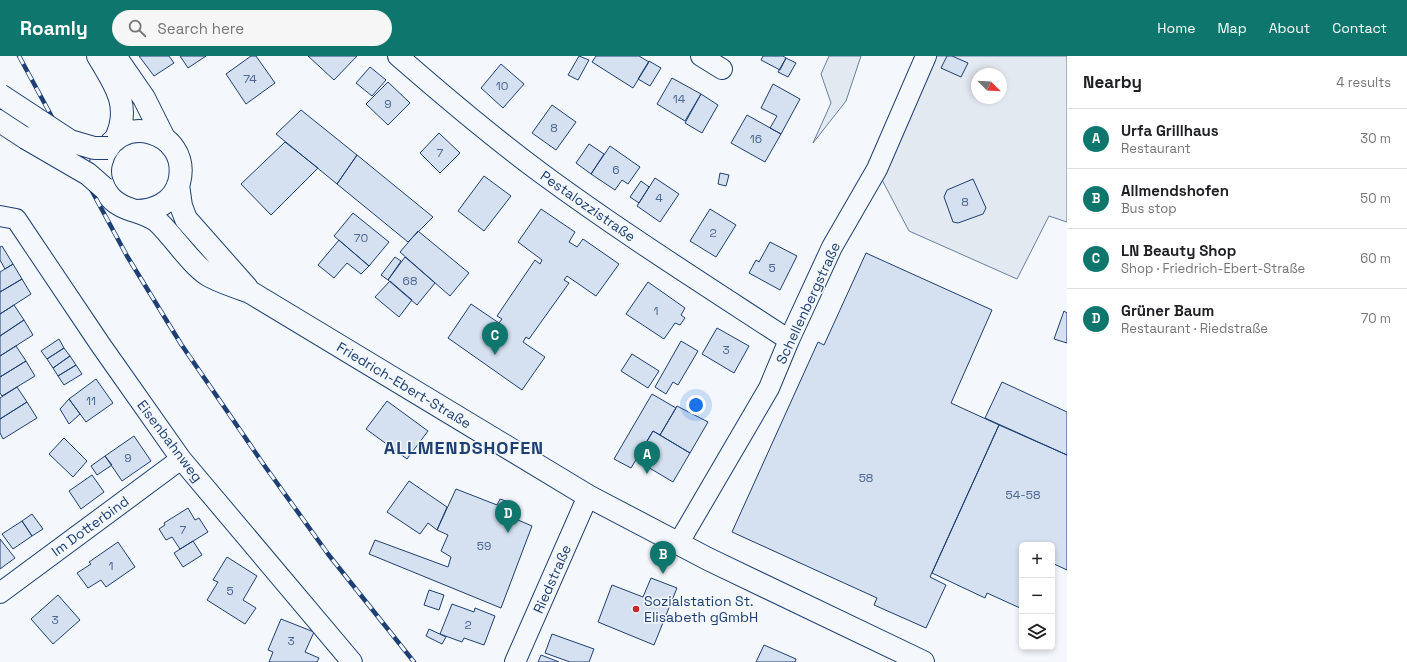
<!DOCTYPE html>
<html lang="en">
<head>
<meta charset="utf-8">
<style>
  body { margin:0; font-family:"Space Grotesk",sans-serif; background:#f6f6f6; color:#202124 }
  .controls { position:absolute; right:12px; bottom:12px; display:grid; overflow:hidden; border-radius:6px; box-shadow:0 2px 6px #0003 }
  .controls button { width:36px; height:36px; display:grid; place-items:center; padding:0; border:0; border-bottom:1px solid #e0e0e0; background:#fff; color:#202124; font:20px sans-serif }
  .compass { position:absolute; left:971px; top:12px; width:36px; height:36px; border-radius:50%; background:#fff; box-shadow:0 2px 6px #0003; rotate:114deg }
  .you { position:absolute; left:696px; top:349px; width:14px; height:14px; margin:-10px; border:3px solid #fff; border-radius:50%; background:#1a73e8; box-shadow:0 0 0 6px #1a73e833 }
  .badge { display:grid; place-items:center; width:26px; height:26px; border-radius:50%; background:#0f766e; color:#fff; font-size:13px; font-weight:700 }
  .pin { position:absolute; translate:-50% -33px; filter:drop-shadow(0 1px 2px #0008) }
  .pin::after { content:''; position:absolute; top:21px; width:14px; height:12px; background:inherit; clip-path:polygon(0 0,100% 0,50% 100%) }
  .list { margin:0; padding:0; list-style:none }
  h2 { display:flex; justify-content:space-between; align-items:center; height:52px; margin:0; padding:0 16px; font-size:17px }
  h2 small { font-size:13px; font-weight:400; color:#757577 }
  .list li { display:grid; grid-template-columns:26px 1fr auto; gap:12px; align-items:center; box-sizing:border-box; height:60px; padding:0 16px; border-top:1px solid #e0e0e0 }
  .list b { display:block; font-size:15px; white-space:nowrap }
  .list p { margin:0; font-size:13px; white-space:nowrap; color:#757577 }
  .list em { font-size:13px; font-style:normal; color:#757577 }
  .icon { flex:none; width:22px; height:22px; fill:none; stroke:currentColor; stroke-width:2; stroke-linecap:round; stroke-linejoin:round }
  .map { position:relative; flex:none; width:1067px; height:606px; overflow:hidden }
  header { display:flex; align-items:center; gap:24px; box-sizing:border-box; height:56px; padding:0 20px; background:#0f766e; color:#fff }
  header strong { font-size:19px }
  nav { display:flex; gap:22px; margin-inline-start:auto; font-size:14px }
  .search { width:280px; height:36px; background:#f6f6f6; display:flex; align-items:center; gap:10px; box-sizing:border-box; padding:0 14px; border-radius:22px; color:#757577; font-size:15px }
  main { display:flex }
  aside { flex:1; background:#fff }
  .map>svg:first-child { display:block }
  .green { fill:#e3e9f0; stroke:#687fa3; fill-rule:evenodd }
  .building { fill:#d5e0f0; stroke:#1d3f73 }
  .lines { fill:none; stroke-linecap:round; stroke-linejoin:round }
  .street-casing { stroke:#1d3f73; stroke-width:22 }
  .secondary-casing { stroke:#1d3f73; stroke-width:24 }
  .street { stroke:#f4f7fb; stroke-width:20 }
  .secondary { stroke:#f4f7fb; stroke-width:22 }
  .rail-casing { stroke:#1d3f73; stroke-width:4.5 }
  .rail { stroke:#f4f7fb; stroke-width:3; stroke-dasharray:9; stroke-linecap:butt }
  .secondary-bridge-casing { stroke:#1d3f73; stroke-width:24; stroke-linecap:butt }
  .secondary-bridge { stroke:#f4f7fb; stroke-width:22 }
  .poi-dot { fill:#c62828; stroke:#f4f7fb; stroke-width:1.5 }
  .labels { text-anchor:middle; stroke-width:3; stroke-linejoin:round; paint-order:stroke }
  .number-label { font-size:12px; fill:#4b6792 }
  .street-label { font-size:14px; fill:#1d3f73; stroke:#f4f7fb }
  .poi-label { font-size:14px; fill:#1d3f73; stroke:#f4f7fb; text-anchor:start }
  .district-label { font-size:18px; font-weight:bold; letter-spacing:1px; fill:#1d3f73; stroke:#f4f7fb }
</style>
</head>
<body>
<header>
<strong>Roamly</strong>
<div class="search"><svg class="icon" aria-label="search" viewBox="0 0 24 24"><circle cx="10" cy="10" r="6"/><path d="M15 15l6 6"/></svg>Search here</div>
<nav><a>Home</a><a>Map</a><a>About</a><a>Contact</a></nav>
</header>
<main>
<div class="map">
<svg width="1067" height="606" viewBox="0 0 1067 606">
  <rect width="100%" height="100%" fill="#f4f7fb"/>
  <path class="green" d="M 829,0 L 861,0 L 846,45 L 813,87 L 831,47 L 821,18 Z
    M 932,0 L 1067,0 L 1067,166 L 1049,160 L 1017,223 L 909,175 L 880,120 ZM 977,18 L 1001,18 L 1001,42 L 977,42 Z"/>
  <path class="building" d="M 139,0 L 169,0 L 174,7 L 154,20 Z
    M 180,0 L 206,0 L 188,12 Z
    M 251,0 L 256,0 L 275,27 L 246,48 L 226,18 Z
    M 308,0 L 357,0 L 334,24 Z
    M 579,0 L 589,4 L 578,24 L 568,19 Z
    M 596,0 L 639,0 L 649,6 L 633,32 L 592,6 Z
    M 763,0 L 783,0 L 786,2 L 780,14 L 761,4 Z
    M 947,0 L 952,0 L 968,7 L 961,21 L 941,12 Z
    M 786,2 L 796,7 L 788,21 L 778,16 Z
    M 649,5 L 661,12 L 650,30 L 638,23 Z
    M 501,8 L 524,28 L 503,52 L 481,32 Z
    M 370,11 L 386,24 L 372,40 L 356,27 Z
    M 672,22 L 701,38 L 685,65 L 657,48 Z
    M 388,26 L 410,47 L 388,69 L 366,48 Z
    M 773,28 L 800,43 L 781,78 L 770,72 L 777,60 L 761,52 Z
    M 701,38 L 718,49 L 702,77 L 685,67 Z
    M 552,49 L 576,66 L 556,94 L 532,77 Z
    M 301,54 L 357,99 L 337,128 L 276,78 Z
    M 747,59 L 781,78 L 765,106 L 731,87 Z
    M 439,77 L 460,97 L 440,117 L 420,97 Z
    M 285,86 L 318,112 L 271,159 L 241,128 Z
    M 589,88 L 604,98 L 591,118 L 576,107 Z
    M 610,90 L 640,111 L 628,128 L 622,124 L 615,134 L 591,118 Z
    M 357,99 L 433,161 L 408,186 L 337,128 Z
    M 720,117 L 729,119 L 726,130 L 718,128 Z
    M 484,120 L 511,140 L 484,175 L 458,155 Z
    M 655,122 L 679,138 L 660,166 L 637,150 Z
    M 973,123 L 986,152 L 983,158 L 958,167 L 953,166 L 944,141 L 947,134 Z
    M 641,125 L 649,131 L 639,147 L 630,141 Z
    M 541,153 L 575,176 L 569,186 L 577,191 L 583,183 L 619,208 L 596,240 L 567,220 L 564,224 L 569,227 L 529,283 L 526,281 L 523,286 L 545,301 L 522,334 L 448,282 L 471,248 L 499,267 L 502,263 L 497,260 L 535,204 L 540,208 L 542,204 L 518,186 Z
    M 710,153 L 736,169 L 716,201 L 690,185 Z
    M 353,157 L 389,186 L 369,210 L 334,180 Z
    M 418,175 L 469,217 L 450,240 L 400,196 Z
    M 339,184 L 369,210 L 361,218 L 347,207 L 334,222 L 318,209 Z
    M 770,186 L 797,200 L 780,234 L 749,217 L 756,204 L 759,206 Z
    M 2,190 L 13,208 L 5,213 L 0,204 L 0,191 Z
    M 866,197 L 992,254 L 951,347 L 999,369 L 930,521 L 946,529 L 926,572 L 874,549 L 877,542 L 732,476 L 818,286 L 824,289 Z
    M 395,201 L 401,205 L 388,224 L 381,219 Z
    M 405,201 L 435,227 L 417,249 L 388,224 Z
    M 13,208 L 22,223 L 0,236 L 0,216 Z
    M 22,223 L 31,238 L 0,258 L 0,236 Z
    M 390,225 L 412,244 L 399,261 L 375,241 Z
    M 648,226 L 685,252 L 681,259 L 685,262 L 680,269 L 675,267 L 664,283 L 626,258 Z
    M 14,249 L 24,264 L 0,280 L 0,258 Z
    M 1064,255 L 1067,257 L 1067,287 L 1054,283 Z
    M 24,264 L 33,279 L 0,300 L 0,280 Z
    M 717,272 L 749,290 L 734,317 L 702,298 Z
    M 59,283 L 64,292 L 47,303 L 41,295 Z
    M 681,285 L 698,295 L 678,329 L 673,326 L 666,338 L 655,331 Z
    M 16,290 L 26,305 L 0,321 L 0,300 Z
    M 64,292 L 70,300 L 53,312 L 47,303 Z
    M 632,298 L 659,315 L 648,332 L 621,315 Z
    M 70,300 L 76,309 L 58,320 L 53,312 Z
    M 26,305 L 35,320 L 2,340 L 0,337 L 0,321 Z
    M 76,309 L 82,318 L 64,329 L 58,320 Z
    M 96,323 L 113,347 L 86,366 L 69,343 Z
    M 1002,326 L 1067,356 L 1067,399 L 985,362 Z
    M 17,331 L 27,346 L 0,363 L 0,342 Z
    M 652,338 L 676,352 L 660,379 L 653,375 L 631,412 L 614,403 Z
    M 69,343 L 80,358 L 69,368 L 60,353 Z
    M 387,345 L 428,375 L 407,403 L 366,373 Z
    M 27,346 L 37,362 L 3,383 L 0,377 L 0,363 Z
    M 677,350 L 708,366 L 690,397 L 660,379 Z
    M 999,369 L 1067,399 L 1067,514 L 1052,507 L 1052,489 L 1022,489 L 1022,547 L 1020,552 L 987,537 L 985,542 L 932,517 Z
    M 653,375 L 690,397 L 673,426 L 636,404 Z
    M 134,380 L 151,405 L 122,425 L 105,400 Z
    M 64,382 L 87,405 L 73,421 L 49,398 Z
    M 105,400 L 112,409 L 97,419 L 91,410 Z
    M 92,419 L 104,436 L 81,453 L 69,435 Z
    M 409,425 L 447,451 L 437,474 L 428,467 L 420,478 L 387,456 Z
    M 456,433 L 497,449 L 500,443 L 512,447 L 511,461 L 532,470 L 501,552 L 369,498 L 375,484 L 448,511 L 451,501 L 441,495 L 448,479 L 437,474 Z
    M 188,452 L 195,464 L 199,462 L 208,476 L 180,493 L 172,481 L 166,484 L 159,473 L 165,469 L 164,467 Z
    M 32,458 L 43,473 L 32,480 L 22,465 Z
    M 22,465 L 32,480 L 13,493 L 2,478 Z
    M 0,483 L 15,502 L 0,513 Z
    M 193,485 L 202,499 L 183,511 L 174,497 Z
    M 118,486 L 135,511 L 106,531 L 101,524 L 88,532 L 77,517 L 91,508 L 89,506 Z
    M 227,501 L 257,520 L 243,544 L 256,552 L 245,568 L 207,544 L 218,526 L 213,524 Z
    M 651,522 L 677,532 L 654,589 L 598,566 L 612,529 L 643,541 Z
    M 429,534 L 444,539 L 439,554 L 424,549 Z
    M 58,539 L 80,564 L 53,588 L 31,563 Z
    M 452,548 L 474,556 L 475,552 L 495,560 L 484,589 L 464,582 L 462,586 L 440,578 Z
    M 281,563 L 314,576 L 305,596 L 319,602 L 317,606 L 269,606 L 273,596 L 268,594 Z
    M 429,573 L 446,581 L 442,588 L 426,580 Z
    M 552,578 L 594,593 L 589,606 L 570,606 L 545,597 Z
    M 764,589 L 796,603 L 795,606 L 756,606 Z
    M 541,599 L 559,606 L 538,606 Z"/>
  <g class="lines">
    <g class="street-casing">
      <path id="street" d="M 398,0 C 445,41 491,80 541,117 C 621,176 705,229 789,284
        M 701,0 L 722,13
        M 0,160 L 16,163 L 100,288 L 181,403 L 352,606
        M 678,488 L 769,332 L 789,284 L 832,191 L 877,113 L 926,0
        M 0,537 L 181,403
        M 515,606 L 588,440"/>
    </g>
    <g class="secondary-casing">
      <path id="secondary" d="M 98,0 C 115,28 132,51 115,84
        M 115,0 L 144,42 L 164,82
        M 0,65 L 26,82
        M 178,129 L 181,150 L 186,163 L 247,232
        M 136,155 C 154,155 173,147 179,127 C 193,73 114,53 101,107 C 98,119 102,132 110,141 C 123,156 144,154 158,166 C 173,180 191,208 208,219 C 220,226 236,231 250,236 L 588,440 L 708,503 L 923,606"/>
    </g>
    <use href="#street" class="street"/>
    <use href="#secondary" class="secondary"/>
    <g class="rail-casing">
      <path id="rail" d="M 19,0 L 127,200 L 181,288 L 264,409 L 328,498 L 414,606"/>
    </g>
    <use href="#rail" class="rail"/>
    <g class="secondary-bridge-casing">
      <path id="secondary-bridge" d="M 0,39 L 70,85 L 94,92 L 108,92
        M 26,82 L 88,118 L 104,132"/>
    </g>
    <use href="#secondary-bridge" class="secondary-bridge"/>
  </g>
  <circle class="poi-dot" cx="636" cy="553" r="4"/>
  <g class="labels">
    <g class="number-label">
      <text x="250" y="27">74</text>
      <text x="502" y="34">10</text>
      <text x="679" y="47">14</text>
      <text x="388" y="52">9</text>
      <text x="554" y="76">8</text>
      <text x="756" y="87">16</text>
      <text x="440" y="101">7</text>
      <text x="616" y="118">6</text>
      <text x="659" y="146">4</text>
      <text x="965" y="150">8</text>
      <text x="713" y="181">2</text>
      <text x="361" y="186">70</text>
      <text x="772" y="216">5</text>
      <text x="410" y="229">68</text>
      <text x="656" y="259">1</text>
      <text x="726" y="298">3</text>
      <text x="91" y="349">11</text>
      <text x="128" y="406">9</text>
      <text x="866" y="426">58</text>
      <text x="1023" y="443">54-58</text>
      <text x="183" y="478">7</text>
      <text x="484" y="494">59</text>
      <text x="111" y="514">1</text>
      <text x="230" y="539">5</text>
      <text x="55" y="568">3</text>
      <text x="468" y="573">2</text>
      <text x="291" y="589">3</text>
    </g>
    <g class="street-label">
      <text transform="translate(588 150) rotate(35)" y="5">Pestalozzistraße</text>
      <text transform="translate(808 247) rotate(-65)" y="5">Schellenbergstraße</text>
      <text transform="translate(404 329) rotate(31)" y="5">Friedrich-Ebert-Straße</text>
      <text transform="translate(170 385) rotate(53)" y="5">Eisenbahnweg</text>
      <text transform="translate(90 470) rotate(-36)" y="5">Im Dotterbind</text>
      <text transform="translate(552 523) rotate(-66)" y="5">Riedstraße</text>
    </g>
    <g class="poi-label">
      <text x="644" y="550">Sozialstation St.<tspan x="644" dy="16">Elisabeth gGmbH</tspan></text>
    </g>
    <g class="district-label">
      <text x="464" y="398">ALLMENDSHOFEN</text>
    </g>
  </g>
</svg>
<div class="controls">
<button>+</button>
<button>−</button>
<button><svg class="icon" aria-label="layers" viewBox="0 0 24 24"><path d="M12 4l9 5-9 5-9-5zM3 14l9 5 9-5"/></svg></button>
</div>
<svg class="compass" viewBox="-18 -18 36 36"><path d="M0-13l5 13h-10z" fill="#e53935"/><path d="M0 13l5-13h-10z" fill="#757577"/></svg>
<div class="you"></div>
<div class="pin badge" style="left:647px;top:418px">A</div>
<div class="pin badge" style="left:663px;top:518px">B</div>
<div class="pin badge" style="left:495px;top:299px">C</div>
<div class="pin badge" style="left:508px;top:477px">D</div>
</div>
<aside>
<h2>Nearby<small>4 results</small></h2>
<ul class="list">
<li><span class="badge">A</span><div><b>Urfa Grillhaus</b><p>Restaurant</p></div><em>30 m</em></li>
<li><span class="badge">B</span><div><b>Allmendshofen</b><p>Bus stop</p></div><em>50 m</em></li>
<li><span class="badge">C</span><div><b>LN Beauty Shop</b><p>Shop · Friedrich-Ebert-Straße</p></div><em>60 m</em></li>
<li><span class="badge">D</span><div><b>Grüner Baum</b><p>Restaurant · Riedstraße</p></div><em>70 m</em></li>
</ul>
</aside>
</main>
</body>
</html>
